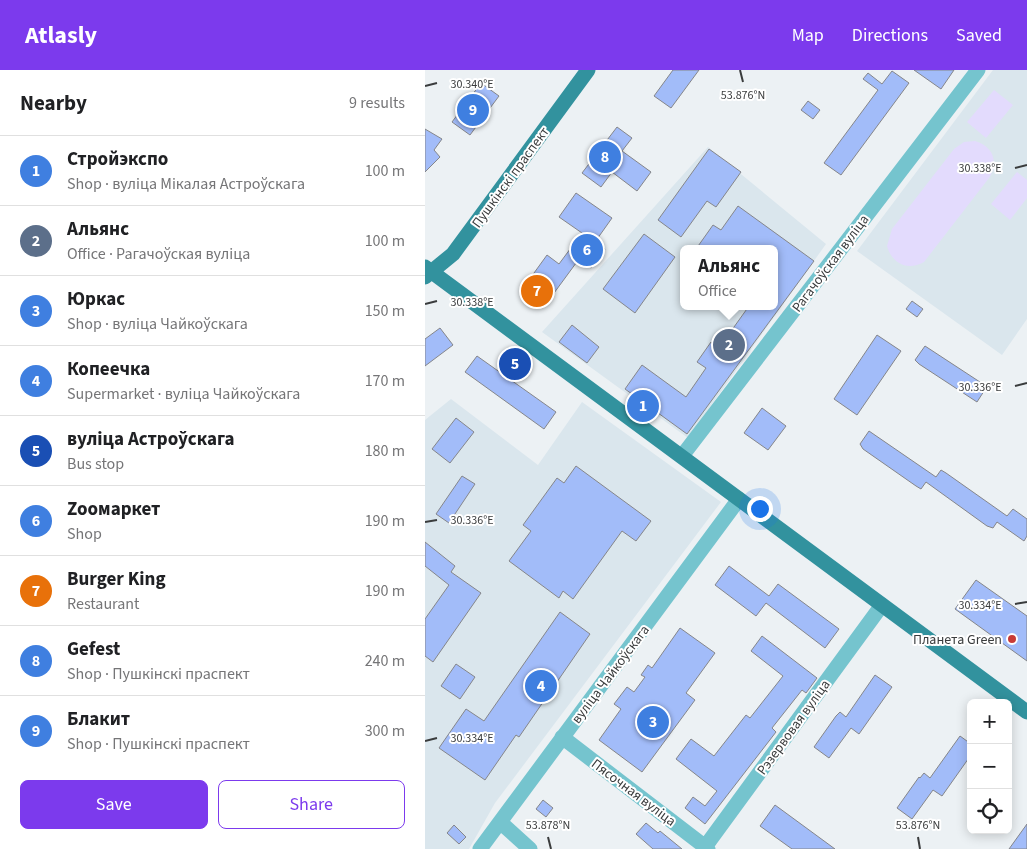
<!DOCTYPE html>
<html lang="en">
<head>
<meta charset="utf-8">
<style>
  body { margin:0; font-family:"Source Sans 3",sans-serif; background:#f2f2f2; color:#202124 }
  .controls { position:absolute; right:15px; bottom:15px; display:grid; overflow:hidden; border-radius:8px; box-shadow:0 2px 12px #0003 }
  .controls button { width:45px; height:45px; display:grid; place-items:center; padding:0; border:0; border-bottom:1px solid #e0e0e0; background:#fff; color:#202124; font:25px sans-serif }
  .you { position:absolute; left:334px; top:438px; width:18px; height:18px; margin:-12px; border:4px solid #fff; border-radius:50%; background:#1a73e8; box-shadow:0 0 0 8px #1a73e833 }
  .badge { display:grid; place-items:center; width:32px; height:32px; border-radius:50%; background:#7c3aed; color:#fff; font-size:16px; font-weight:700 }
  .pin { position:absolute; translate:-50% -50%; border:2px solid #fff; box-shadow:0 1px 5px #0006 }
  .popup { position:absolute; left:255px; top:175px; width:98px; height:65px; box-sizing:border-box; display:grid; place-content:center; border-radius:8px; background:#fff; filter:drop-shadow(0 1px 4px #0005); font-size:16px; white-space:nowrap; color:#757577 }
  .popup b { font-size:19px; color:#202124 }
  .popup::after { content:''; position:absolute; left:50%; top:100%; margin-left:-10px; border:10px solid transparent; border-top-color:#fff }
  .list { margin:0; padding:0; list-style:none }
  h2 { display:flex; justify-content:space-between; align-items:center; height:65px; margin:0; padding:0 20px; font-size:21px }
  h2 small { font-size:16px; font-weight:400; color:#757577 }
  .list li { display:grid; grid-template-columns:32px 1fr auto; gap:15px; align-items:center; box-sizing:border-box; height:70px; padding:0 20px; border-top:1px solid #e0e0e0 }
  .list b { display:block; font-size:19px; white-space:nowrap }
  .list p { margin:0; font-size:16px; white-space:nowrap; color:#757577 }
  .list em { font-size:16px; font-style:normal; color:#757577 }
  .actions { display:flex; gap:10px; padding:15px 20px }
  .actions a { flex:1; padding:11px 0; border:1px solid #7c3aed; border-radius:8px; text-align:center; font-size:18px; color:#7c3aed }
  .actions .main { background:#7c3aed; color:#fff }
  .icon { flex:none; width:28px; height:28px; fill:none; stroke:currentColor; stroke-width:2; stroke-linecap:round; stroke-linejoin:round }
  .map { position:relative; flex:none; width:602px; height:779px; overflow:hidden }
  header { display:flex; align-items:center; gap:30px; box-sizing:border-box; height:70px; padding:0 25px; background:#7c3aed; color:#fff }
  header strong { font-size:24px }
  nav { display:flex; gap:28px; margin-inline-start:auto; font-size:18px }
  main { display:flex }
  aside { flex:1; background:#fff }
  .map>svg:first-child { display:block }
  .built { fill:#dae6ed; fill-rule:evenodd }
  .green { fill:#e3dbfd }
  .building { fill:#a2bcf9; stroke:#85868a }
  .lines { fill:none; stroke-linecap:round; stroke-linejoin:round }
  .minor { stroke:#75c4ce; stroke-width:15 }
  .major { stroke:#32929e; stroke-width:15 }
  .ticks { fill:none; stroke:#3a3c3d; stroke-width:2 }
  .poi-dot { fill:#c83a36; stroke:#fff; stroke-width:2 }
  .labels { text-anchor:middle; stroke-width:4; stroke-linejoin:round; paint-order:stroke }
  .street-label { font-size:14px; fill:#3a3c3d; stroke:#fff }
  .poi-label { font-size:14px; fill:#3a3c3d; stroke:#fff; text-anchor:end }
  .ticks-label { font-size:12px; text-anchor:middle; fill:#3a3c3d; stroke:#fff; stroke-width:4; stroke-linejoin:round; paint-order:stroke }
</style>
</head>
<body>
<header>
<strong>Atlasly</strong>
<nav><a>Map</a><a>Directions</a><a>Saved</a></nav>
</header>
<main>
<aside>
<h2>Nearby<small>9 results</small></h2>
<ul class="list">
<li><span class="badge" style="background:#3f7fe0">1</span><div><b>Стройэкспо</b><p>Shop · вуліца Мікалая Астроўскага</p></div><em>100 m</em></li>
<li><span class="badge" style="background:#5c6f8a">2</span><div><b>Альянс</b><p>Office · Рагачоўская вуліца</p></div><em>100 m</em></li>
<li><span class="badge" style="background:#3f7fe0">3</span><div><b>Юркас</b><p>Shop · вуліца Чайкоўскага</p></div><em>150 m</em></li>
<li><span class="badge" style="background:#3f7fe0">4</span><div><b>Копеечка</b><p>Supermarket · вуліца Чайкоўскага</p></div><em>170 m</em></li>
<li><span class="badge" style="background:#1a4fb4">5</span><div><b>вуліца Астроўскага</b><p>Bus stop</p></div><em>180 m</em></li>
<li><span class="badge" style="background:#3f7fe0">6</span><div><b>Zooмаркет</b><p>Shop</p></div><em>190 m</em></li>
<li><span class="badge" style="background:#e8710a">7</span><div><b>Burger King</b><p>Restaurant</p></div><em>190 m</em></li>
<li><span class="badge" style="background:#3f7fe0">8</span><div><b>Gefest</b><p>Shop · Пушкінскі праспект</p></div><em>240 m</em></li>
<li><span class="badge" style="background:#3f7fe0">9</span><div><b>Блакит</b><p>Shop · Пушкінскі праспект</p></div><em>300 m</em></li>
</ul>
<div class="actions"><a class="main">Save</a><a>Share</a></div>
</aside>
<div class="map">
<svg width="602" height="779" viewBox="0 0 602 779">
  <rect width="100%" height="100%" fill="#ecf1f4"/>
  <path class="built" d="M 568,0 L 602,0 L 602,249 L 577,285 L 432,181 Z
    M 283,77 L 401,174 L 263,368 L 117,262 ZM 259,179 L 349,179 L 349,236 L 259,236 Z
    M 26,329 L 113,395 L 157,332 L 296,432 L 70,733 L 44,779 L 0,779 L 0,350 Z"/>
  <path class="green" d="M 569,20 L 588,35 L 561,68 L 542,52 Z
    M 550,71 C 568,76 574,92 564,108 L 499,192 C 483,201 467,194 462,176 L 467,159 L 529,79 L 539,72 Z
    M 592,102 L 602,110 L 602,128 L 585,150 L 566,134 Z"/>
  <path class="building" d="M 248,0 L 274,0 L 246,38 L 229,26 Z
    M 489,0 L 529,0 L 516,19 Z
    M 467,1 L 484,13 L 416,105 L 399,93 L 453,20 L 438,9 L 443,3 L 457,14 Z
    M 56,13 L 74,26 L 45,65 L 27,52 Z
    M 383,31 L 395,40 L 388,49 L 376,40 Z
    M 192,57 L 207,68 L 197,81 L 226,102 L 212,121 L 187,102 L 176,117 L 157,103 Z
    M 0,59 L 17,69 L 9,80 L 15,87 L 0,102 Z
    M 284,79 L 316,102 L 291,137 L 282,131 L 256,167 L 233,150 Z
    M 151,123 L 187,148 L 170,172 L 180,179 L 166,198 L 154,189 L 118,238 L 96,221 L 122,185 L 134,194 L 157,163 L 134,147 Z
    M 313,136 L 389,191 L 262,364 L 200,319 L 217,295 L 261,327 L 281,298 L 272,292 L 286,272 L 294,278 L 324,236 L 349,236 L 349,179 L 271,179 L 288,155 L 296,160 Z
    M 219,164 L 250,187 L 210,243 L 178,219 Z
    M 487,231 L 498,239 L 492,247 L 481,239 Z
    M 147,255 L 174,277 L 162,293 L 134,272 Z
    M 15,258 L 28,275 L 0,296 L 0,269 Z
    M 452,265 L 476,281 L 432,345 L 409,329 Z
    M 500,276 L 558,314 L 561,318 L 552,332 L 494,294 L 490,290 Z
    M 52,286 L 131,342 L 119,359 L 40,302 Z
    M 337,338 L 361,356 L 343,380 L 319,363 Z
    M 31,348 L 49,362 L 25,393 L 7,379 Z
    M 444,361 L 511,407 L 516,400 L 521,403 L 582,446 L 588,439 L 602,449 L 602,466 L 599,471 L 572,452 L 568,458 L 562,456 L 501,412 L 496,419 L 491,416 L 438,379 L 435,374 Z
    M 151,396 L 226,451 L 211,471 L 197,461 L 148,529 L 138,521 L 134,528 L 84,491 L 106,461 L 98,455 L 132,408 L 139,413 Z
    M 37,406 L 50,414 L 24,453 L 11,444 Z
    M 0,472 L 30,496 L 26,502 L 56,523 L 8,592 L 0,586 L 0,549 L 24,515 L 0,496 Z
    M 304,496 L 344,526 L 353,514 L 414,559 L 400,578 L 341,533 L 331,546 L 290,515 Z
    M 551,510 L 602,546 L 602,591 L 530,539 Z
    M 135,542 L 165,564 L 94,667 L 91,665 L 60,710 L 14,678 L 41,639 L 59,651 Z
    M 255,558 L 290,583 L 261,623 L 270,630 L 217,702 L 174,670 L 196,639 L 189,634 L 202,617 L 209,622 L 220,607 L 216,605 L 223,595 L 227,598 Z
    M 337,566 L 392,608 L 381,623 L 377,620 L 347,658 L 351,662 L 280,754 L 260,738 L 268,727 L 280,736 L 292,721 L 251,689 L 266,669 L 289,686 L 321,645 L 325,648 L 358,606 L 326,581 Z
    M 31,594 L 50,607 L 35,629 L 16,616 Z
    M 450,605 L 467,617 L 434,664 L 426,658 L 404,688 L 389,677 L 411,646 L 415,642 L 421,647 Z
    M 535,666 L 546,674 L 546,685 L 517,726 L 508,720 L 487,749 L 472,738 L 494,707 L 495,708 L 499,703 L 505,708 Z
    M 118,730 L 128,738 L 121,747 L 111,739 Z
    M 350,735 L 410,779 L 367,779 L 335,756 Z
    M 221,753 L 233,763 L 235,761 L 257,779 L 228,779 L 211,764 Z
    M 602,754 L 602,779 L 584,779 Z
    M 29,755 L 41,767 L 34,774 L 22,763 Z"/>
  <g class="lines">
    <path class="minor" d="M 257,386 L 553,0
      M 137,667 L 283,779
      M 75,752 L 105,779
      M 280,777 L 457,535
      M 55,779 L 314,429"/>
    <path class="major" d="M 0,197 L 602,642
      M 0,207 L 28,184 L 163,0"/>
  </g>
  <path class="ticks" d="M 315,0 L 318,12M 0,16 L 12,13M 590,98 L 602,95M 0,234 L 12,231M 590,316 L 602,313M 0,452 L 12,450M 590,534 L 602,532M 0,671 L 12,668M 123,767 L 126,779M 493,767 L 495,779"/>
  <circle class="poi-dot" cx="587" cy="569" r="5"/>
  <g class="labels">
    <g class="street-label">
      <text transform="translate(85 107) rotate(-54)" y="5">Пушкінскі праспект</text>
      <text transform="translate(405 193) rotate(-53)" y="5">Рагачоўская вуліца</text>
      <text transform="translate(185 604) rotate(-53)" y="5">вуліца Чайкоўскага</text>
      <text transform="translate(368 657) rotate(-54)" y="5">Рэзервовая вуліца</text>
      <text transform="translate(209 722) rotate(37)" y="5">Пясочная вуліца</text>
    </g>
    <g class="poi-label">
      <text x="577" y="574">Планета Green</text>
    </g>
  </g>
  <g class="ticks-label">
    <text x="47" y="18">30.340°E</text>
    <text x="318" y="29">53.876°N</text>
    <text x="555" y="102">30.338°E</text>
    <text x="47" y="236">30.338°E</text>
    <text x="555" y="321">30.336°E</text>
    <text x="47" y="454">30.336°E</text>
    <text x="555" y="539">30.334°E</text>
    <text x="47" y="672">30.334°E</text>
    <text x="123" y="759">53.878°N</text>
    <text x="493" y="759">53.876°N</text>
  </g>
</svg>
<div class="controls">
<button>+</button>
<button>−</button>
<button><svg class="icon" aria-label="locate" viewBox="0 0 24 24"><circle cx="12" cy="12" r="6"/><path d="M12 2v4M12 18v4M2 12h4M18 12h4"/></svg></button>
</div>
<div class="you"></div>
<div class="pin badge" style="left:218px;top:336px;background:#3f7fe0">1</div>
<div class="pin badge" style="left:304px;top:275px;background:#5c6f8a">2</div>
<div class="popup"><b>Альянс</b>Office</div>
<div class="pin badge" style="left:228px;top:652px;background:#3f7fe0">3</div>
<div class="pin badge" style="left:116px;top:616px;background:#3f7fe0">4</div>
<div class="pin badge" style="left:90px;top:294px;background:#1a4fb4">5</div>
<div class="pin badge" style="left:162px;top:180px;background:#3f7fe0">6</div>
<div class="pin badge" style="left:112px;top:221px;background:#e8710a">7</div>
<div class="pin badge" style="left:180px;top:87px;background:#3f7fe0">8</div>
<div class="pin badge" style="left:48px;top:40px;background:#3f7fe0">9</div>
</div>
</main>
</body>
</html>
